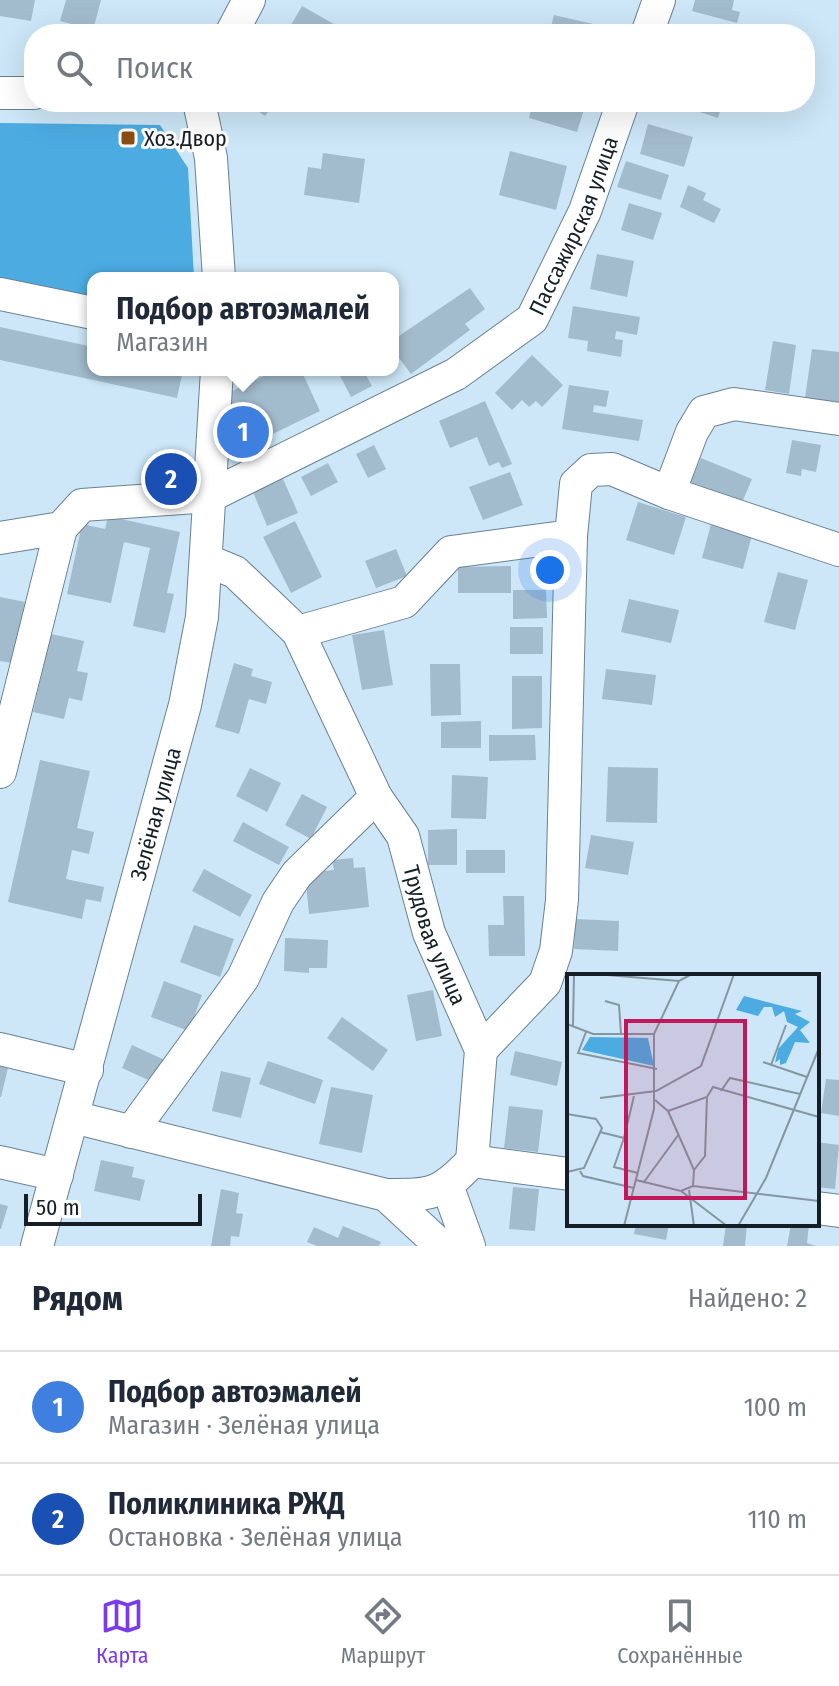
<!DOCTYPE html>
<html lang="ru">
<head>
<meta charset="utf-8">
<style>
  body { margin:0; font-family:"Fira Sans Condensed",sans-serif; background:#f2f2f3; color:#1f2937 }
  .scale { position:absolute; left:24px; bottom:20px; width:178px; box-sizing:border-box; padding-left:8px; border:4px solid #151e24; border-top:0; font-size:22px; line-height:28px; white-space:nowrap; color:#151e24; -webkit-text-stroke:6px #fff; paint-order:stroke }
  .you { position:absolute; left:550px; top:570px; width:28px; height:28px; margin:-20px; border:6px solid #fff; border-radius:50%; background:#1a73e8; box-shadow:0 0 0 12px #1a73e833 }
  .badge { display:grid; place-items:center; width:52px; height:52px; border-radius:50%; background:#7c3aed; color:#fff; font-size:26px; font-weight:700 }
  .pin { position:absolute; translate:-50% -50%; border:4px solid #fff; box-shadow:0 2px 8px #0006 }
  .popup { position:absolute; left:87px; top:272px; width:312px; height:104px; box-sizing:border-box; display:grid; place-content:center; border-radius:16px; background:#fff; filter:drop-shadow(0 2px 6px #0005); font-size:26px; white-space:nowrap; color:#747a83 }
  .popup b { font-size:30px; color:#1f2937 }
  .popup::after { content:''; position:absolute; left:50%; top:100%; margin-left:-16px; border:16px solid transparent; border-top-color:#fff }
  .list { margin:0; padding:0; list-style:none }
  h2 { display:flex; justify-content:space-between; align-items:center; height:104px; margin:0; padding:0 32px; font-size:34px }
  h2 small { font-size:26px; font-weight:400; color:#747a83 }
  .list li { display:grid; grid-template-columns:52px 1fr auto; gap:24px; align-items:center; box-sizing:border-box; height:112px; padding:0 32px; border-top:2px solid #e0e1e3 }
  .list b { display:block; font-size:30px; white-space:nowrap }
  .list p { margin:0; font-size:26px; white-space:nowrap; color:#747a83 }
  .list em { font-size:26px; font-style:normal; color:#747a83 }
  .icon { flex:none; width:44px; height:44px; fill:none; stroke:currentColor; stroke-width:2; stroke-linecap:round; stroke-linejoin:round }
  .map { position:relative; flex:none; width:839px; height:1246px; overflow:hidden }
  .search { position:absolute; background:#fff; box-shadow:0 8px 32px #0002; left:24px; right:24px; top:24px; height:88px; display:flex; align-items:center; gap:20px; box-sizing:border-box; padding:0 28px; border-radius:32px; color:#747a83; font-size:30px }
  .sheet { height:328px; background:#fff }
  nav { display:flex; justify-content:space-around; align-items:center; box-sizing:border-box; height:112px; border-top:2px solid #e0e1e3; background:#fff; font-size:22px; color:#747a83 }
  nav a { display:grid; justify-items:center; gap:4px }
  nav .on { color:#7c3aed }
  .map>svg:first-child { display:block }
  .forest { fill:#4cace2 }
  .building { fill:#a3bccd }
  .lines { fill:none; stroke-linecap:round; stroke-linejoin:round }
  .minor-casing { stroke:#698191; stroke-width:34 }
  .minor { stroke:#fff; stroke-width:32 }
  .poi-dot { fill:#8d4d15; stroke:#fff; stroke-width:3 }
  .labels { text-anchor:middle; stroke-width:6; stroke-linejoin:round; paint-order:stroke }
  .poi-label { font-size:22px; fill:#151e24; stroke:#fff; text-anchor:start }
  .street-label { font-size:22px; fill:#151e24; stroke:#fff }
  .inset-road { fill:none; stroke:#8397a3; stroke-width:2 }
  .view { fill:#c2185b; fill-opacity:0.15; stroke:#c2185b; stroke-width:4 }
  .inset-edge { fill:none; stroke:#151e24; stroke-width:4 }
</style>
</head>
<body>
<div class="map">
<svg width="839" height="1246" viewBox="0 0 839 1246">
  <rect width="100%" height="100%" fill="#cde7f8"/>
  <path class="forest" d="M 0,123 L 160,125 L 188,168 L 194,278 L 93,278 L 93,296 L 0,279 Z"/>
  <path class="building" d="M 0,0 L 35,0 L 31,21 L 0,16 Z
    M 66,0 L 101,0 L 93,30 L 60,21 Z
    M 695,0 L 734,0 L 732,10 L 740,12 L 737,23 L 692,11 Z
    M 302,6 L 339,27 L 335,34 L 307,34 L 291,25 Z
    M 554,15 L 606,27 L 604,34 L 549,34 Z
    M 689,24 L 726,33 L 726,34 L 687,34 Z
    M 245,102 L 275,102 L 265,116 Z
    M 533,102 L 586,103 L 577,132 L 529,118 Z
    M 669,102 L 723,102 L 718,118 Z
    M 648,124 L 693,137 L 684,167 L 640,154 Z
    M 510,151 L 567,166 L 556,210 L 499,195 Z
    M 323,153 L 365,159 L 359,203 L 304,195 L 308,167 L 321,169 Z
    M 626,161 L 669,175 L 661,200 L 617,187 Z
    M 688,185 L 706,193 L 703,200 L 721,209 L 714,223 L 680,207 Z
    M 629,203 L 662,213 L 653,240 L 621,230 Z
    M 597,254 L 634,261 L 627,297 L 590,289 Z
    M 470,288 L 485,309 L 465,324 L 470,330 L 411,374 L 393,350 L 393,340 Z
    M 573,306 L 640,317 L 637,335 L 616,331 L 615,339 L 623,340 L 621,357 L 587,351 L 588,341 L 568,338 Z
    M 0,327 L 93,347 L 93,370 L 183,370 L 177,398 L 0,360 Z
    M 773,341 L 796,345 L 789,394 L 765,390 Z
    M 812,349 L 839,352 L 839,402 L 805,398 Z
    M 532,355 L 563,385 L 542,407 L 536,401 L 529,407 L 522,400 L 512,410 L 495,393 Z
    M 277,370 L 301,370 L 320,411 L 231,454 L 230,392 Z
    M 337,370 L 363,370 L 372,386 L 351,397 Z
    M 569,385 L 609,391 L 606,407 L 594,405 L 593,412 L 643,420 L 639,441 L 562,429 Z
    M 485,401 L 512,464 L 502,468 L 499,462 L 489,466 L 477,437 L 450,448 L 439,421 Z
    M 792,440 L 821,445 L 816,472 L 802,469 L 801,476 L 786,473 Z
    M 374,445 L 386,469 L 368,478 L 356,454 Z
    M 701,458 L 752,479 L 741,505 L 690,483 Z
    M 328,463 L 338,482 L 311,496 L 301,477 Z
    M 510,472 L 523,505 L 483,520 L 469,487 Z
    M 283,479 L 298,513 L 267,526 L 253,492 Z
    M 638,502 L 686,517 L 674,555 L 626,540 Z
    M 108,516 L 180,532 L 167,593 L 174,594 L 165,633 L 133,626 L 150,548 L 124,542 L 111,603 L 67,594 L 82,524 L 105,529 Z
    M 295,521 L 322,577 L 291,593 L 263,537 Z
    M 711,524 L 752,535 L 743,569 L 702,558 Z
    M 396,549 L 407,576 L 376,588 L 365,561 Z
    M 511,566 L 511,593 L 458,593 L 458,567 Z
    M 778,572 L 808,580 L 795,630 L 764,622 Z
    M 513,590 L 546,590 L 547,618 L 513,619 Z
    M 0,597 L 25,602 L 12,663 L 0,661 Z
    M 629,599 L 679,610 L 671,643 L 621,632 Z
    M 510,627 L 543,627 L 543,654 L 510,654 Z
    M 384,630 L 393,685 L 362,690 L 352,635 Z
    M 51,634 L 84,641 L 77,671 L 88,673 L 82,701 L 69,698 L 64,719 L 33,712 Z
    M 234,663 L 253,669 L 251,676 L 272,682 L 266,704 L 249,699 L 239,734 L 215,727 Z
    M 430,664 L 460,664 L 461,715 L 431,716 Z
    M 606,669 L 656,675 L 652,705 L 602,699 Z
    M 512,676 L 542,676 L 542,728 L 512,729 Z
    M 481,721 L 481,748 L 441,748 L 441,722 Z
    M 489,735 L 535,735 L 536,760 L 489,761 Z
    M 40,760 L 90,771 L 77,828 L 94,832 L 89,854 L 72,850 L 66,879 L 104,887 L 101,902 L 86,899 L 82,919 L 8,902 Z
    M 608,767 L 658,768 L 657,823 L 606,822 Z
    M 250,768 L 281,783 L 267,812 L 236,796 Z
    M 452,775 L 488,777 L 486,819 L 451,818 Z
    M 302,794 L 327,807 L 311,839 L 285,825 Z
    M 243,822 L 289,847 L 279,865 L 233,841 Z
    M 457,829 L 457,865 L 428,865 L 428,830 Z
    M 591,835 L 634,842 L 628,875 L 585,868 Z
    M 466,850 L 505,850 L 505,873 L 466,873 Z
    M 353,858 L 354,868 L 365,867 L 369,907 L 309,914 L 305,873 L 334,870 L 332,860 Z
    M 204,869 L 252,895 L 240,917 L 192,891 Z
    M 503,896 L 524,896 L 525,956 L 489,956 L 488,925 L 504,925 Z
    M 576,919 L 619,921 L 618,951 L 574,949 Z
    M 194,925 L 234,939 L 220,977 L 180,962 Z
    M 285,938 L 328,940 L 327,968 L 309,968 L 309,973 L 284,971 Z
    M 164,981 L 202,995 L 189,1031 L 151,1017 Z
    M 433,990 L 442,1036 L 416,1041 L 407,995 Z
    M 342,1017 L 388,1050 L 373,1071 L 327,1038 Z
    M 132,1045 L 169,1062 L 159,1085 L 122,1068 Z
    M 515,1051 L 562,1062 L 557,1086 L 510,1075 Z
    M 268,1061 L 323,1080 L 315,1104 L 259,1084 Z
    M 0,1062 L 9,1064 L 1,1097 L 0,1097 Z
    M 221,1071 L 251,1078 L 241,1118 L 212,1111 Z
    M 826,1079 L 839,1080 L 839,1116 L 821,1113 Z
    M 331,1087 L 373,1095 L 362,1153 L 319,1144 Z
    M 509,1106 L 543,1110 L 538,1152 L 504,1148 Z
    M 817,1142 L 839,1145 L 835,1189 L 817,1187 Z
    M 101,1160 L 134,1167 L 132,1177 L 145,1180 L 140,1201 L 94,1191 Z
    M 513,1187 L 539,1189 L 535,1231 L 509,1229 Z
    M 221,1189 L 239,1193 L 236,1213 L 243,1214 L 239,1237 L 231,1236 L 230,1246 L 211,1246 Z
    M 0,1204 L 8,1206 L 1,1229 L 0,1229 Z
    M 636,1224 L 669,1224 L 666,1240 L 634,1234 Z
    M 726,1224 L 747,1224 L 745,1246 L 723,1246 Z
    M 791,1224 L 809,1225 L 807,1243 L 816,1246 L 787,1246 Z
    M 343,1226 L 381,1242 L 379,1246 L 317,1246 L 307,1242 L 314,1227 L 338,1238 Z"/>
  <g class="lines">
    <g class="minor-casing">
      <g id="minor">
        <path d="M 231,34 L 249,0"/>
        <path d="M 647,34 L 659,0"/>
        <path d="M 0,93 L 34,93"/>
        <path d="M 199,102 L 211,158 L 219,278"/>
        <path d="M 0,294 L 93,313"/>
        <path d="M 669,493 L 692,432 L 704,412 L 734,404 L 839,419"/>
        <path id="s1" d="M 0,538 L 61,528 L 82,505 L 210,496 L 456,374 L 532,319 L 585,211 L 623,102"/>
        <path d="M 206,560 L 235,572 L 298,632 L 404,602 L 451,552 L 571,536 L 576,484 L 591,470 L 612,469 L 669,493 L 839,550"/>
        <path id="s2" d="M 298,632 L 376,797 L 403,836 L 429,933 L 481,1050 L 472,1161"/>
        <path d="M 0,772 L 61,528"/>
        <path d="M 0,1049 L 87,1070"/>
        <path d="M 481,1050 L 545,983 L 556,951 L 562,900 L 571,536"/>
        <path d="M 73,1117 L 386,1195 C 432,1195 440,1195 472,1161"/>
        <path d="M 131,1132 L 243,978 L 278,902 L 297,874 L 376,797"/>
        <path d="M 472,1161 L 569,1174"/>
        <path d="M 0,1162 L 57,1175"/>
        <path d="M 448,1188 L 469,1246"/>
        <path d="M 386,1195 L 441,1246"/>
        <path d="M 817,1208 L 839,1211"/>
        <path id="s3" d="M 37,1246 L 185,705 L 202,617 L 217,370"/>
      </g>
    </g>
    <use href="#minor" class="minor"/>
  </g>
  <rect class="poi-dot" x="120" y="130" width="16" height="16" rx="4"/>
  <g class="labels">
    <g class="poi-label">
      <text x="144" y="146">Хоз.Двор</text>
    </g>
    <g class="street-label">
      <text dy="8" stroke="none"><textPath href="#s1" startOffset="692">Пассажирская улица</textPath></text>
      <text dy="8" stroke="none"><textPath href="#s3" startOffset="448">Зелёная улица</textPath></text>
      <text dy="8" stroke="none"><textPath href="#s2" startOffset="334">Трудовая улица</textPath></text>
    </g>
  </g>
  <g transform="translate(567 974)">
    <rect width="252" height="252" fill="#cde7f8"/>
    <path d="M 177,22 L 235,37 L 228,40 L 243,48 L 233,56 L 243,69 L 228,68 L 219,89 L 213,91 L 213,85 L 208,89 L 211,75 L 231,53 L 220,48 L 217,37 L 208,43 L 205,33 L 197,33 L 191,42 L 169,36 ZM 23,63 L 81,64 L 87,92 L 15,76 Z" fill="#4cace2"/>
    <path class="inset-road" d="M 28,0 L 112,7 L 125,0M 38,27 L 52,31 L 54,60M 0,50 L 26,60 L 87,60M 6,52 L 7,0M 19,58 L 11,79 L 90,95M 196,88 L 240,103M 204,91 L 219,51M 154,117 L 163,104 L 233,120M 33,124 L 89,117 L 134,92 L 167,0M 88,126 L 101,137 L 140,123 L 146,113 L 252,143M 101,137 L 127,196 L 126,212M 0,140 L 29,145 L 35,154 L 17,194 L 0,198M 33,158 L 57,164 L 67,122M 57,164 L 47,193 L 71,199M 127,196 L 138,182 L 140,123M 13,197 L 16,202 L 67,214M 69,206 L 114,217 L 126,212M 77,208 L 112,160M 126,212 L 252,227M 122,216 L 127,252M 114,217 L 160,252M 57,252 L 87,135 L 87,60 L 112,7M 171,252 L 199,204 L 252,74"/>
    <path class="view" d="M 59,47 L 178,47 L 178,224 L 59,224 Z"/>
    <rect width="252" height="252" class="inset-edge"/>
  </g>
</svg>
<div class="scale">50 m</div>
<div class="you"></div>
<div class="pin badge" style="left:243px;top:432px;background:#3f7fe0">1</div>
<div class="popup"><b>Подбор автоэмалей</b>Магазин</div>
<div class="pin badge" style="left:171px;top:479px;background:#1a4fb4">2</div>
<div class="search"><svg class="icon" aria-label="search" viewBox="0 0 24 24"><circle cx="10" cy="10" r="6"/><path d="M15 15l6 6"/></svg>Поиск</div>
</div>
<section class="sheet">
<h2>Рядом<small>Найдено: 2</small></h2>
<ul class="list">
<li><span class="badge" style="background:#3f7fe0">1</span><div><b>Подбор автоэмалей</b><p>Магазин · Зелёная улица</p></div><em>100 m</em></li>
<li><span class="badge" style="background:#1a4fb4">2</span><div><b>Поликлиника РЖД</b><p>Остановка · Зелёная улица</p></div><em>110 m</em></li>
</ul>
</section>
<nav>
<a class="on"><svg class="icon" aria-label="map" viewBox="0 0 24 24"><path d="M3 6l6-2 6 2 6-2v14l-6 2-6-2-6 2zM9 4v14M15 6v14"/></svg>Карта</a>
<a><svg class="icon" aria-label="directions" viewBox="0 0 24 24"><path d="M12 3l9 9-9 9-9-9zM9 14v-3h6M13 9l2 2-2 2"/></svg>Маршрут</a>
<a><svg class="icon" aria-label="saved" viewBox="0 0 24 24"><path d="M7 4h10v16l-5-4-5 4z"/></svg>Сохранённые</a>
</nav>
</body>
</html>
